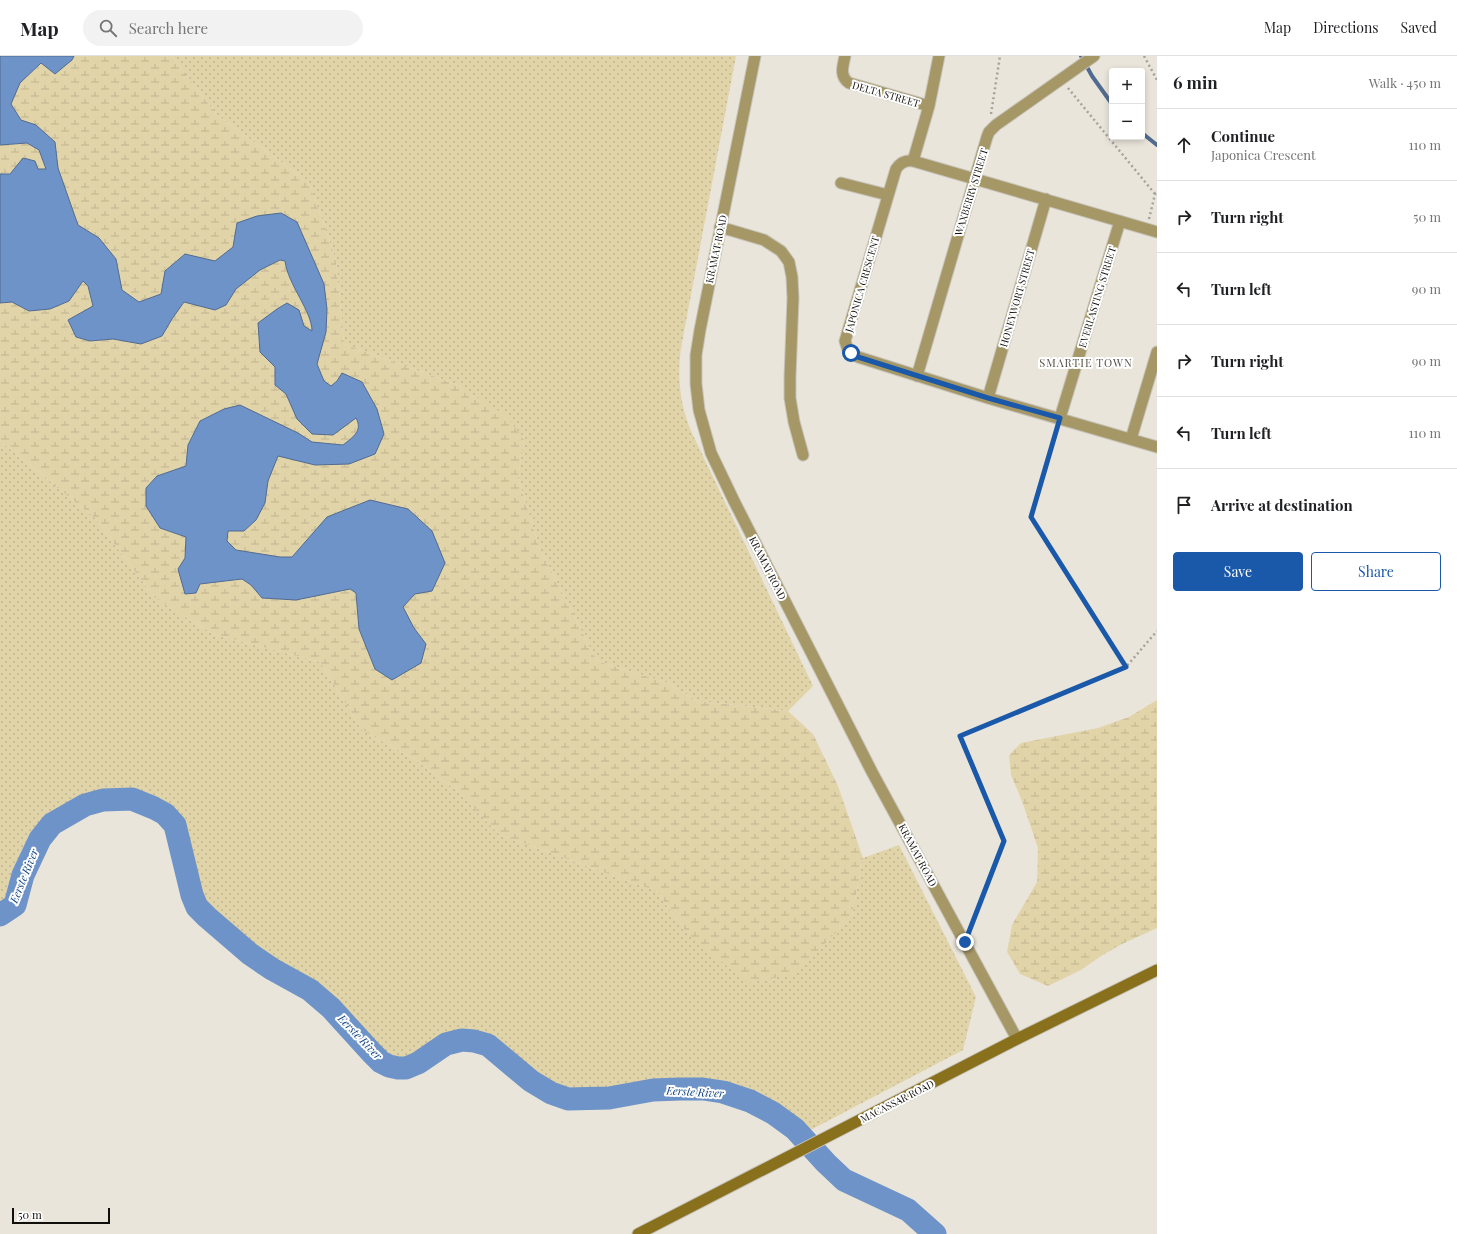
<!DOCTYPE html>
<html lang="en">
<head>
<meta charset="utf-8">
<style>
  body { margin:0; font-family:"Playfair Display",serif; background:#f2f2f2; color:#202124 }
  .controls { position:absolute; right:12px; top:12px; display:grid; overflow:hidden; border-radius:4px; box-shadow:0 2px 6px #0003 }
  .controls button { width:36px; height:36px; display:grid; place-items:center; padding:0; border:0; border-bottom:1px solid #e0e0e0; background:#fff; color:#202124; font:20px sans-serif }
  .scale { position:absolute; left:12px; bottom:10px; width:98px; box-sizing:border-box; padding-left:4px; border:2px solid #100f0c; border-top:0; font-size:11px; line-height:14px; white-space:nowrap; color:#100f0c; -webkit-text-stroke:3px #fff; paint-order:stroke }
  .stop { position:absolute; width:12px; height:12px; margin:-9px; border:3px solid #1a58a9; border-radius:50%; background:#fff }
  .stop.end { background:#1a58a9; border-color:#fff; box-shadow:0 1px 4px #0008 }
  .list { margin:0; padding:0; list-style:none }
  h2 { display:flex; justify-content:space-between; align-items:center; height:52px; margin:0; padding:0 16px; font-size:17px }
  h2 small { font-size:13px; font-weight:400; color:#757577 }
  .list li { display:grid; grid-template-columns:26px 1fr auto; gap:12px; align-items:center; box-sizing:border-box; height:72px; padding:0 16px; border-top:1px solid #e0e0e0 }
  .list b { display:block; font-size:15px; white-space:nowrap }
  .list p { margin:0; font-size:13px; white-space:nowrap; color:#757577 }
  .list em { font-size:13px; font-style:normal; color:#757577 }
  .actions { display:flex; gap:8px; padding:12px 16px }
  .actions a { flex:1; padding:9px 0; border:1px solid #1a58a9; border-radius:4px; text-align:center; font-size:14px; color:#1a58a9 }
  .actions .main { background:#1a58a9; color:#fff }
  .icon { flex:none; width:22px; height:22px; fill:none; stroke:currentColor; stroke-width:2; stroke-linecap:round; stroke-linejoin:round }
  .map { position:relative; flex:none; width:1157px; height:1178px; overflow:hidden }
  header { display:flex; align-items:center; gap:24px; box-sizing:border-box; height:56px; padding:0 20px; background:#fff; border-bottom:1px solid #e0e0e0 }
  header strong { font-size:19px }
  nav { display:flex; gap:22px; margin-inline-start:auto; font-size:14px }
  .search { width:280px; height:36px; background:#f2f2f2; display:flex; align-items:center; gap:10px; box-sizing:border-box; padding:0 14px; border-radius:22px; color:#757577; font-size:15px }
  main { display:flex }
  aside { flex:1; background:#fff }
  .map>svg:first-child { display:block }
  .grass { fill:url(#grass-dots) }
  .wetland { fill:url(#wetland-marsh) }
  .water { fill:#6d93c8; stroke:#516b90 }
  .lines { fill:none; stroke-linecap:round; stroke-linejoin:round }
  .stream { stroke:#516b90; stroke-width:4 }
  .river { stroke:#6d93c8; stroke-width:23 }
  .minor-casing { stroke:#c6c3b9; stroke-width:13 }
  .tertiary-casing { stroke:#c6c3b9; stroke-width:13 }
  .secondary-casing { stroke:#c6c3b9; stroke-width:13 }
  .path { stroke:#a5a29a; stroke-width:2.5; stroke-dasharray:2 3; stroke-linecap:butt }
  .minor { stroke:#a69767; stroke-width:11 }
  .tertiary { stroke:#a69767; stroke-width:11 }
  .secondary { stroke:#88701c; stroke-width:11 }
  .route { stroke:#1a58a9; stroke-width:5 }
  .labels { text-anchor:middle; stroke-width:4; stroke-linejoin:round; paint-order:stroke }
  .street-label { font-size:10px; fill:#100f0c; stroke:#fff }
  .neighbourhood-label { font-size:11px; letter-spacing:1px; fill:#514e45; stroke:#fff }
  .water-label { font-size:11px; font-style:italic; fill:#0d4080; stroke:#fff }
</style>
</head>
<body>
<header>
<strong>Map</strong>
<div class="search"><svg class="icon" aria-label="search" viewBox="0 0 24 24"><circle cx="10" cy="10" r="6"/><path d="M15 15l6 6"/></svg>Search here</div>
<nav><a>Map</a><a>Directions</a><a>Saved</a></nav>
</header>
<main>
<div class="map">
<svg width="1157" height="1178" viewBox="0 0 1157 1178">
  <defs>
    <pattern id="grass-dots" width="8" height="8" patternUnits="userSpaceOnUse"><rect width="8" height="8" fill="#e2d4a9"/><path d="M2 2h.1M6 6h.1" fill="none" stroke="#c1b590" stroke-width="1.8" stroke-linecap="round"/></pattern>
    <pattern id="wetland-marsh" width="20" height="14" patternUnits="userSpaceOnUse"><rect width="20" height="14" fill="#e2d4a9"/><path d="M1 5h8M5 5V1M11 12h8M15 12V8" fill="none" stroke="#c1b590"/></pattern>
  </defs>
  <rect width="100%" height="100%" fill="#e9e5da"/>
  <path class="grass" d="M 172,0 L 736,0 L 681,292 C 677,322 680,348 691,375 L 813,630 L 788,655 L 697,645 L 668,627 L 597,605 L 540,493 L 518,422 L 524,382 L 458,329 L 344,288 L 336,204 L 309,126 L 217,59 Z
    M 0,385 L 95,462 L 155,542 L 213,578 L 320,606 L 362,674 L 414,703 L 456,734 L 500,779 L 656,835 L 687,877 L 852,860 L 863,802 L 899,789 L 976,941 L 963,994 L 801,1079 L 795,1073 L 773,1057 L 750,1045 L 723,1036 L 703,1033 L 680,1033 L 653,1034 L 609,1042 L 568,1043 L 551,1037 L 531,1025 L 488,989 L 474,985 L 462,984 L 446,988 L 418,1007 L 406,1012 L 398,1012 L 389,1010 L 381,1006 L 371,996 L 331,952 L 311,934 L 272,913 L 250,898 L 207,861 L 197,851 L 192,839 L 175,769 L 165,758 L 154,752 L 132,743 L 103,744 L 85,749 L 52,768 L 40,783 L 23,819 L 15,849 L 0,859 Z"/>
  <path class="wetland" d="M 74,0 L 172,0 L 217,59 L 309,126 L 336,204 L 344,288 L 458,329 L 505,359 L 524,383 L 518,422 L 540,493 L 597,605 L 668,627 L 697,645 L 788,655 L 813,678 L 838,730 L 863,802 L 852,860 L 795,918 L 747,927 L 687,877 L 656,835 L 500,779 L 456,734 L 414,703 L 362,674 L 320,606 L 213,578 L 155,542 L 95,462 L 0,385 L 0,247 L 12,246 L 29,255 L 69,245 L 83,225 L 88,230 L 93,250 L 69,264 L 90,285 L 113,283 L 141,288 L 162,280 L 172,263 L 184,246 L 226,249 L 236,233 L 260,214 L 280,204 L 285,205 C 288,230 312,254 312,275 L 304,270 L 299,254 L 260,296 L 275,311 L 275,329 L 286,338 L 297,363 L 333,379 L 356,362 C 362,376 353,380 344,389 L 312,386 L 298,377 L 188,389 L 186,410 L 157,420 L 160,472 L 186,481 L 185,502 L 178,513 L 200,528 L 242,523 L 251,529 L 262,542 L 296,544 L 349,533 L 356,536 L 359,573 L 426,588 L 414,572 L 403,551 L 415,538 L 327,461 L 292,501 L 280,501 L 236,494 L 227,485 L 228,475 L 265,447 L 268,425 L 278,400 L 315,409 L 384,378 L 337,325 L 331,330 L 324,325 L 317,308 L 319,298 L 324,228 L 237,167 L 233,191 L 215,205 L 185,198 L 165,215 L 161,238 L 140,246 L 122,234 L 116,203 L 99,182 L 78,169 L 58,112 L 55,86 L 36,69 L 21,64 L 11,48 L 20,27 L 41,7 L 72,4 Z
    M 27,87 L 39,94 L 46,114 L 38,113 L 0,118 L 0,89 Z
    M 1157,644 L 1157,872 L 1122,888 L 1101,900 L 1081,914 L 1048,930 L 1020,918 L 1007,896 L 1012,869 L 1037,826 L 1038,792 L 1022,745 L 1011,719 L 1009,699 L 1021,687 L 1098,672 L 1129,661 Z"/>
  <path class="water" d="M 0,0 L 74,0 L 72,4 L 55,18 L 41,7 L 20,27 L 11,48 L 21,64 L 36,69 L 55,86 L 58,112 L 78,169 L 99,182 L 116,203 L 122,234 L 139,246 L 161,238 L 165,215 L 185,198 L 215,205 L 233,191 L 237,167 L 257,160 L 281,157 L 297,166 L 324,228 L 327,253 L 326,276 L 317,308 L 324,325 L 331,330 L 337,325 L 342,317 L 362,326 L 377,353 L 384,378 L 375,398 L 349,408 L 315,409 L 278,400 L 268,425 L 265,447 L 256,464 L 244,475 L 228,475 L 227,485 L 236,494 L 280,501 L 292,501 L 327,461 L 370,444 L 408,453 L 432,475 L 445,507 L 432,535 L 415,538 L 403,551 L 414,572 L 426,588 L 421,607 L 392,624 L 375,613 L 359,573 L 356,537 L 350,533 L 296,544 L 262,542 L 251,529 L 242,523 L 200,528 L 196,537 L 185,538 L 178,513 L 185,502 L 186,481 L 160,472 L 146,450 L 146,432 L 157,420 L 186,410 L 188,389 L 200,365 L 224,353 L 240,349 L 298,377 L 312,386 L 343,389 C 353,381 363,375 356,362 L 333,379 L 312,378 L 297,363 L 286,338 L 275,329 L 275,311 L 260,296 L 258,267 L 277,253 L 287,247 L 299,254 L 304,270 L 312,275 C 312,255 288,229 285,205 L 280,204 L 260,214 L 236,233 L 226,249 L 215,254 L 184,246 L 172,263 L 162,280 L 141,288 L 113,283 L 90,285 L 76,281 L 68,264 L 93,250 L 88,230 L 83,225 L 69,245 L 50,253 L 29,255 L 12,246 L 0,247 L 0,118 L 10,118 L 23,102 L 35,105 L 38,113 L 46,113 L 39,94 L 27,87 L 0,89 Z"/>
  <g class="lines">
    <path class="stream" d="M 1081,0 L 1092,20 L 1112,48
      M 1142,77 L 1157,89"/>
    <path class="river" d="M 0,859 L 15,849 L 23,819 L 40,783 L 52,768 L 85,749 L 103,744 L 132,743 L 154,752 L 165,758 L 175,769 L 192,839 L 197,851 L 207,861 L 250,898 L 272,913 L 310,934 L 331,952 L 371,996 L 381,1006 L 389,1010 L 398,1012 L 406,1012 L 418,1007 L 446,988 L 462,984 L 474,985 L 488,989 L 531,1025 L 551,1037 L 568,1043 L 609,1042 L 653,1034 L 680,1033 L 703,1033 L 723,1036 L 750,1045 L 773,1057 L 795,1073 L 826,1107 L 844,1124 L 908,1154 L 935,1178"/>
    <g class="minor-casing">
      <path id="minor" d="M 845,0 C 843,10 839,20 849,27 L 929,50
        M 913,105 L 929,50 L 939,0
        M 841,127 L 888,139
        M 720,171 L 764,184 L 781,195 L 789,206 L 792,221 L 793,242 L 790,321 L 790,342 L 794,366 L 803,399
        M 1157,176 L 913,105 C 906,104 900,107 896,113 L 845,285 L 848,294 L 858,301 L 988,342 L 1157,391
        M 917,320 L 987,81 L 989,76 L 996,69 L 1094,0
        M 988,342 L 1046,143
        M 1060,362 L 1120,165
        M 1131,383 L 1157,296"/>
    </g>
    <g class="tertiary-casing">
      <path id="tertiary" d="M 755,0 L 700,274 L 696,299 L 696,328 L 699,354 L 711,397 L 734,445 L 872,716 L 1017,983"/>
    </g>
    <g class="secondary-casing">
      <path id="secondary" d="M 638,1178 L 1017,983 L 1157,914"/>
    </g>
    <path class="path" d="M 1144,0 L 1157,24
      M 1068,32 L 1155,138
      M 991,58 L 1000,0
      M 1149,163 L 1155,138 L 1157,138
      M 1057,372 L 1031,461 L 1126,611
      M 970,873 L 1004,785 L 960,680 L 1126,611 L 1157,575"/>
    <use href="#minor" class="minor"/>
    <use href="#tertiary" class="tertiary"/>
    <use href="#secondary" class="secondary"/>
  </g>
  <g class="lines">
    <path class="route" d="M 851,297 L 858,301 L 988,342 L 1060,362 L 1031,461 L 1126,611 L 960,680 L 1004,785 L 965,886"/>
  </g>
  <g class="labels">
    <g class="street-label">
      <text transform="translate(886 38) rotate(16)" y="4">DELTA STREET</text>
      <text transform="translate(971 136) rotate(-73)" y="4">WAXBERRY STREET</text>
      <text transform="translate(716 193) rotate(-78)" y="4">KRAMAT ROAD</text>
      <text transform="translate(862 228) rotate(-74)" y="4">JAPONICA CRESCENT</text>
      <text transform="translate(1097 241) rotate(-73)" y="4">EVERLASTING STREET</text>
      <text transform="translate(1017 242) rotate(-74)" y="4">HONEYWORT STREET</text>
      <text transform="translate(768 512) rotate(63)" y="4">KRAMAT ROAD</text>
      <text transform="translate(918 799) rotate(62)" y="4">KRAMAT ROAD</text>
      <text transform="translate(897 1045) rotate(-27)" y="4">MACASSAR ROAD</text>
    </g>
    <g class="neighbourhood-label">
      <text x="1086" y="311">SMARTIE TOWN</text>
    </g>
    <g class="water-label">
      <text transform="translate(24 820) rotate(-68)" y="4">Eerste River</text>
      <text transform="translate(360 981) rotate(46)" y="4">Eerste River</text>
      <text transform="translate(695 1036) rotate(3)" y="4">Eerste River</text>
    </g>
  </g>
</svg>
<div class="controls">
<button>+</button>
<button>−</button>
</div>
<div class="scale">50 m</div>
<div class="stop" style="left:851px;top:297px"></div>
<div class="stop end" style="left:965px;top:886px"></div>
</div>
<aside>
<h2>6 min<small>Walk · 450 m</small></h2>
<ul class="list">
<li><svg class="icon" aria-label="ahead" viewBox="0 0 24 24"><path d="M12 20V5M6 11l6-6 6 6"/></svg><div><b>Continue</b><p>Japonica Crescent</p></div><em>110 m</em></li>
<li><svg class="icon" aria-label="right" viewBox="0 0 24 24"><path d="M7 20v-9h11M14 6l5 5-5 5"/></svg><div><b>Turn right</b></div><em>50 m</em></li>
<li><svg class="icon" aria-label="left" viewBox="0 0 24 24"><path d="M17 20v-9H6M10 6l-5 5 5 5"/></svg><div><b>Turn left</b></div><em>90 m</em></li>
<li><svg class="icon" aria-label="right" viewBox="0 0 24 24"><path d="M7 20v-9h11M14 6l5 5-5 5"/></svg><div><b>Turn right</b></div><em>90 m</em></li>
<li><svg class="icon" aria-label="left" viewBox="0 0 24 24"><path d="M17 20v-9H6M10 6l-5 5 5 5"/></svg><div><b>Turn left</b></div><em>110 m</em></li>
<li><svg class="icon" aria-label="arrive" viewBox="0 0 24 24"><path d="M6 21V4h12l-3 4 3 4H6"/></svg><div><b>Arrive at destination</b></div></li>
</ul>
<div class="actions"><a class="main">Save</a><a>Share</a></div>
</aside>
</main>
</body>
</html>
